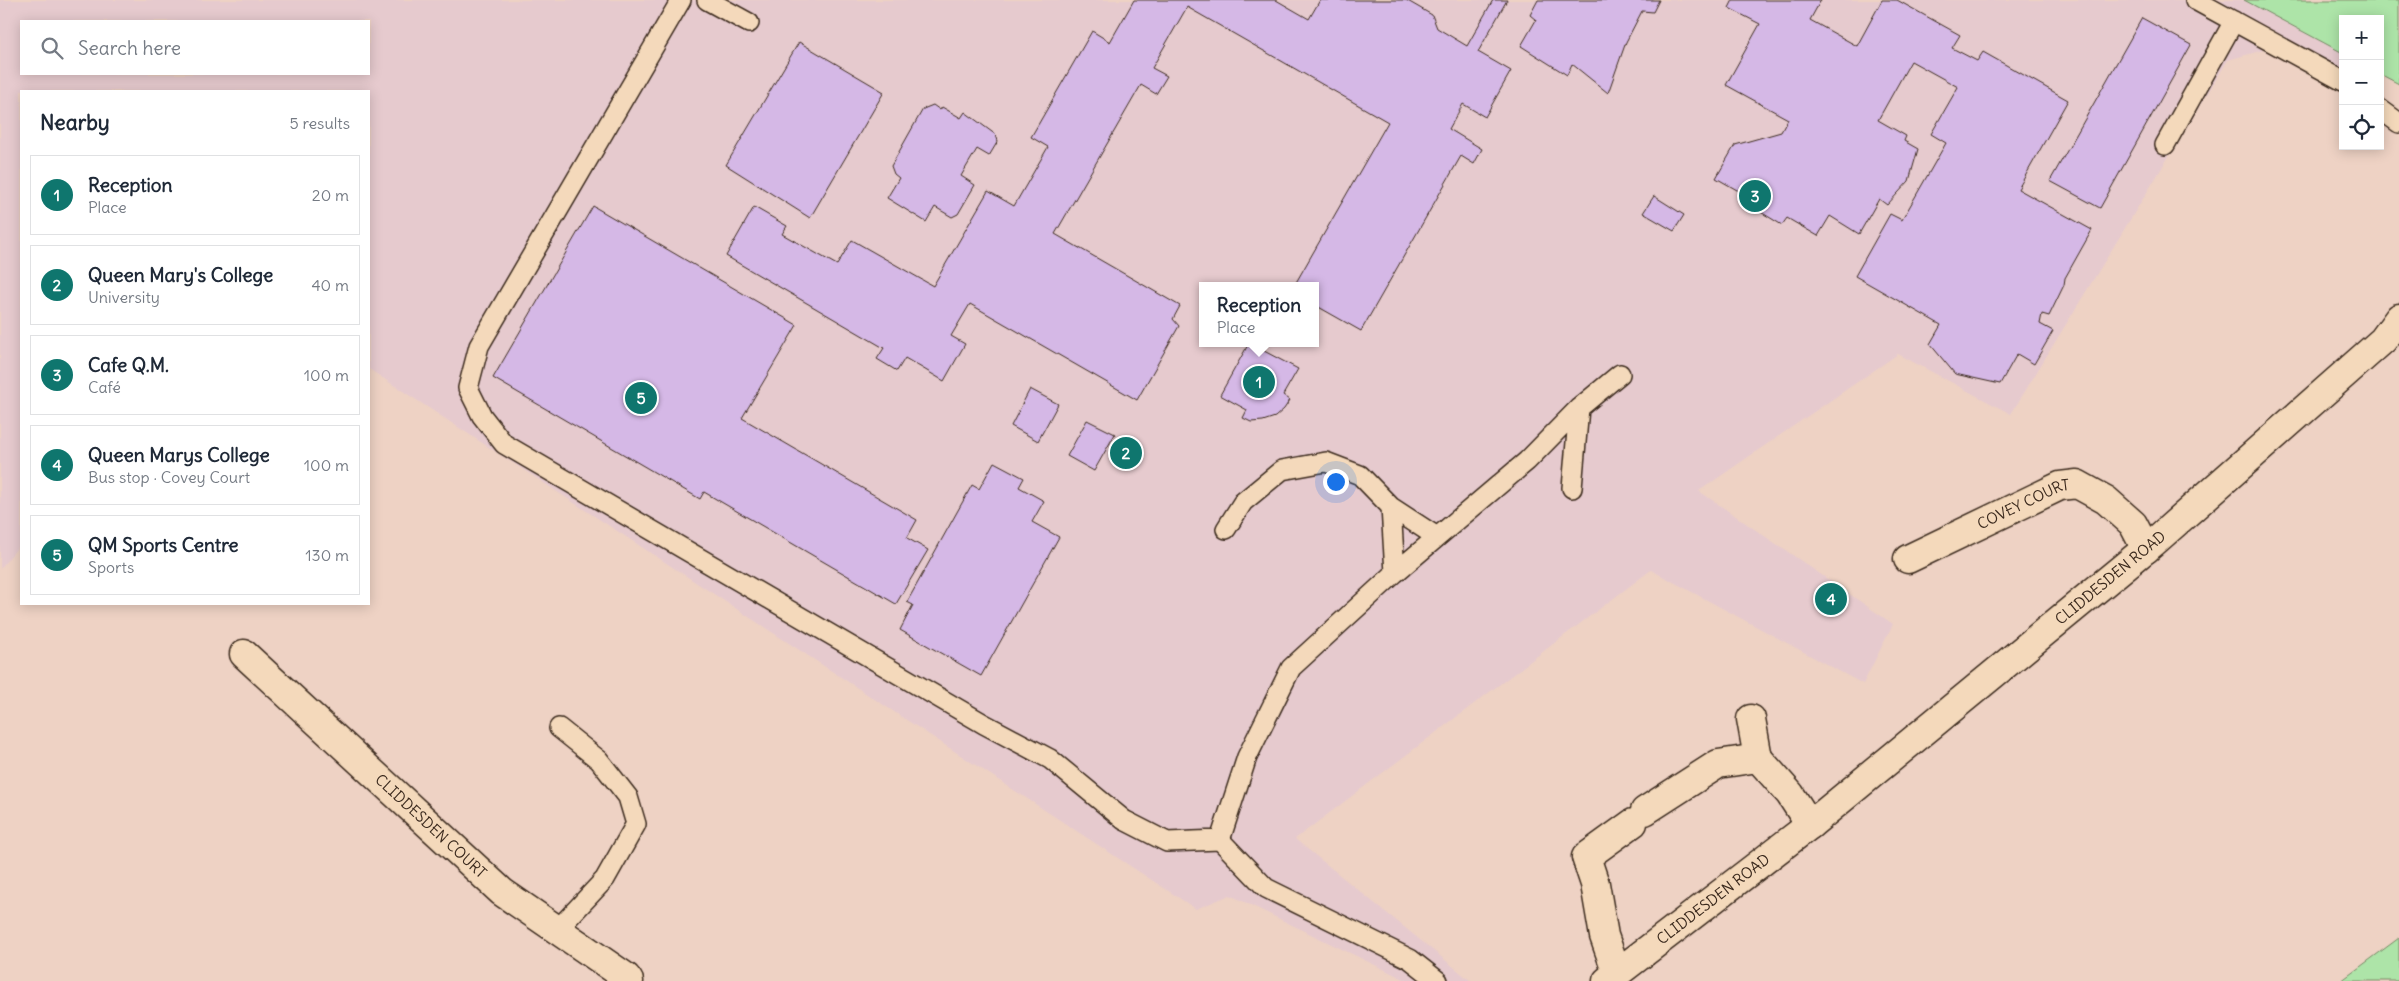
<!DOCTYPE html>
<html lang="en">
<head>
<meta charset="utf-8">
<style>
  body { margin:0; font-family:Delius,sans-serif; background:#f2f2f3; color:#1f2937 }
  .controls { position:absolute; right:15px; top:15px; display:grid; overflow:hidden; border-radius:0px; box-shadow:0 2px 12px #0003 }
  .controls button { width:45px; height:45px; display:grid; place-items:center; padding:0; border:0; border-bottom:1px solid #e0e1e3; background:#fff; color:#1f2937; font:25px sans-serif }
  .you { position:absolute; left:1335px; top:481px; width:18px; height:18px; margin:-12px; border:4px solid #fff; border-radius:50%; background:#1a73e8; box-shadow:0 0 0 8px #1a73e833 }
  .badge { display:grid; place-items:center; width:32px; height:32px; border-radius:50%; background:#0f766e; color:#fff; font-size:16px; font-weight:700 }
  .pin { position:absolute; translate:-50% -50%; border:2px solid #fff; box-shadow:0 1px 5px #0006 }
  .popup { position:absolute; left:1199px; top:282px; width:120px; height:65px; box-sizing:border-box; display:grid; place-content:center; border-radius:0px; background:#fff; filter:drop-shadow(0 1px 4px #0005); font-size:16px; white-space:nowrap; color:#747a83 }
  .popup b { font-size:19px; color:#1f2937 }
  .popup::after { content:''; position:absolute; left:50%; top:100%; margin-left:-10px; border:10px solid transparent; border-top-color:#fff }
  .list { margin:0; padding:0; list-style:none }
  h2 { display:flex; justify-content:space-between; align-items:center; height:65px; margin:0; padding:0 20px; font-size:21px }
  h2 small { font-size:16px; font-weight:400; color:#747a83 }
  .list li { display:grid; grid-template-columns:32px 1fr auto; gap:15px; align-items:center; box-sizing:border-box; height:80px; margin:0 10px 10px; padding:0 10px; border:1px solid #e0e1e3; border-radius:0px }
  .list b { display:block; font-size:19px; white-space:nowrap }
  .list p { margin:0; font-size:16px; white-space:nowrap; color:#747a83 }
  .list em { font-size:16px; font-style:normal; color:#747a83 }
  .icon { flex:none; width:28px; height:28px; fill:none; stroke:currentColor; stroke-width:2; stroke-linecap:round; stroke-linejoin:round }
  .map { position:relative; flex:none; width:2399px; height:981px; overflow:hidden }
  .search { position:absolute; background:#fff; box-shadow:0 2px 12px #0003; left:20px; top:20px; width:350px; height:55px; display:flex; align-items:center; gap:12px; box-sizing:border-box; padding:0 18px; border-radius:0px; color:#747a83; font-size:19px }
  .panel { position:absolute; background:#fff; box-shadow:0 2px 12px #0003; left:20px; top:90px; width:350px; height:515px; border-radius:0px }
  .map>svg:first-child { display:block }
  .built { fill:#e6cace; fill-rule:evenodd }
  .green { fill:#ade4a8; stroke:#748763 }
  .building { fill:#d5b8e6; stroke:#3b2a1e }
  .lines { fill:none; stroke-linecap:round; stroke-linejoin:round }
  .lane-casing { stroke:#3b2a1e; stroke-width:22 }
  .street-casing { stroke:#3b2a1e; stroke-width:31 }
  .lane { stroke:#f4d9bb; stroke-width:19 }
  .street { stroke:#f4d9bb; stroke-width:28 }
  .labels { text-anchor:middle; stroke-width:4; stroke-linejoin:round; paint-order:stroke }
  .street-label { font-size:15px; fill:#3b2a1e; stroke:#f4d9bb }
</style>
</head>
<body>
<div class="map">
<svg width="2399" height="981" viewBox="0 0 2399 981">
  <rect width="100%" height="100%" fill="#eed2c4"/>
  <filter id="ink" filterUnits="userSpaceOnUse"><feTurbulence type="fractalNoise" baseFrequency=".02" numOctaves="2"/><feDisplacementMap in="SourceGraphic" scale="10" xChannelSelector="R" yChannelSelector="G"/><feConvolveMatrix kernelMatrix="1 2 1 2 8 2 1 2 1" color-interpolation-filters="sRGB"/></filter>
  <g filter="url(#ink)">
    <path class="built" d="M 0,0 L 2372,0 L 2343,19 L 2343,73 L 2274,47 L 2228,60 L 2011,414 L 1898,354 L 1699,491 L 1893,624 L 1863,684 L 1651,570 L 1295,839 L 1471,981 L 1408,981 L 1230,895 L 1196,909 L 369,369 L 369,91 L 21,91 L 21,543 L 0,569 ZM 21,21 L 369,21 L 369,74 L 21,74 ZM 1203,286 L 1315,286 L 1315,343 L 1203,343 Z"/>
    <path class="green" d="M 2244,0 L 2399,0 L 2399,84 L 2380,74 L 2380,19 L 2343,19 L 2343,53 Z
      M 2399,938 L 2399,981 L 2341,981 Z"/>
    <path class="building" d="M 1134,0 L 1276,0 L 1309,19 L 1320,0 L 1406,0 L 1432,15 L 1437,28 L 1467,46 L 1493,0 L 1507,0 L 1478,52 L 1511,71 L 1485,117 L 1463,104 L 1449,129 L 1482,149 L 1474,164 L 1461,156 L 1361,331 L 1315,305 L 1315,286 L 1294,286 L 1388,122 L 1187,7 L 1152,68 L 1167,76 L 1156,94 L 1141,85 L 1055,234 L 1180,306 L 1173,319 L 1179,326 L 1137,400 L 970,304 L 951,336 L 965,344 L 944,381 L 905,358 L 897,371 L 877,359 L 884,348 L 726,256 L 754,207 L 787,226 L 782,234 L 837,265 L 852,240 L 933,286 L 988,191 L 1014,206 L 1048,147 L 1031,137 L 1092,31 L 1110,42 Z
      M 1538,0 L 1659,0 L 1653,12 L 1642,11 L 1626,42 L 1608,93 L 1572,64 L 1567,75 L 1521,46 L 1536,20 L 1530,15 Z
      M 1733,0 L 1821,0 L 1810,20 L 1857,46 L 1882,0 L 1897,0 L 1960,35 L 1952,48 L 1977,61 L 1983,52 L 2068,100 L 2018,189 L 2092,230 L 2065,278 L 2064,285 L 2049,316 L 2042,314 L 2040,324 L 2053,331 L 2034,364 L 2017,354 L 2000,384 L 1955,374 L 1930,344 L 1941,325 L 1855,276 L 1890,214 L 1902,220 L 1946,143 L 1931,134 L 1958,87 L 1911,61 L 1878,120 L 1906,136 L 1904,141 L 1918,149 L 1909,181 L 1887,205 L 1879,199 L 1859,234 L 1830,216 L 1818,236 L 1787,218 L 1782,225 L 1741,200 L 1744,194 L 1716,178 L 1735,145 L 1781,132 L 1788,119 L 1726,85 L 1760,24 L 1729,8 Z
      M 2142,18 L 2191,45 L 2100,208 L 2050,181 Z
      M 799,42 L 884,92 L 810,218 L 726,165 Z
      M 933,105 L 940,110 L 942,107 L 961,118 L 965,112 L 996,135 L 998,141 L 989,156 L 977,149 L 961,176 L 975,185 L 958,214 L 952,217 L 935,207 L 926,222 L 887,198 L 899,178 L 894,174 L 891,166 L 923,109 Z
      M 1654,196 L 1684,215 L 1674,231 L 1643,213 Z
      M 593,206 L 797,325 L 742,418 L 917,520 L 907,538 L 928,550 L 896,604 L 704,492 L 700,499 L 493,378 Z
      M 1249,343 L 1298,369 L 1283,395 L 1290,400 L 1284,409 L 1275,417 L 1263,421 L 1251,422 L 1243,418 L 1247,410 L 1220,395 Z
      M 1030,389 L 1058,404 L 1038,441 L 1011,426 Z
      M 1087,420 L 1115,434 L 1094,471 L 1067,456 Z
      M 994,462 L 1024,478 L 1019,487 L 1044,501 L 1032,522 L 1059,537 L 981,676 L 900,630 L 913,605 L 907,602 L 972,485 L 979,489 Z"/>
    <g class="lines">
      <g class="lane-casing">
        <path id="lane" d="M 681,0 L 479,346 L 468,388 L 482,416 L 504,444 L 984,724 L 1050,759 L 1124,820 L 1167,842 L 1220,840 L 1266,888 L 1410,959 L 1438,981
          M 707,0 L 749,23
          M 2195,0 L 2343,81
          M 2380,109 L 2399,123
          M 2165,145 L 2234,21
          M 1572,488 L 1579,408
          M 1391,507 L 1395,573
          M 1226,529 L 1243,502 L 1282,470 L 1326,462 L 1360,475 L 1391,507 L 1437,537
          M 1220,840 L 1247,757 L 1291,668 L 1395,573 L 1527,461 L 1579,408 L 1620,374
          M 557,930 L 605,879 L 636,824 L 628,797 L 599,760 L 559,728"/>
      </g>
      <g class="street-casing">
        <g id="street">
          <path id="s1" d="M 1908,559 L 2060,486 L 2077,484 L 2106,500 L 2133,524 L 2146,549"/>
          <path id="s2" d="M 244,654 L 502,892 L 626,977 L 629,981"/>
          <path d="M 1751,719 L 1758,758"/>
          <path d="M 1645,811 L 1718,764 L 1758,758 L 1790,794 L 1810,825"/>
          <path d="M 1617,973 L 1604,936 L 1595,884 L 1586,857 L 1633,823"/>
          <path id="s3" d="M 1607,981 L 1810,825 L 2153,543 L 2383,340 L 2399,318"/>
        </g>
      </g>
      <use href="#lane" class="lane"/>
      <use href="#street" class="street"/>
    </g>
  </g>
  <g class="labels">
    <g class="street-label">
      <text dy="5" stroke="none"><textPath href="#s1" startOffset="128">COVEY COURT</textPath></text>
      <text dy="5" stroke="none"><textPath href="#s3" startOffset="645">CLIDDESDEN ROAD</textPath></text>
      <text dy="5" stroke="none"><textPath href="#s2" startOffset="254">CLIDDESDEN COURT</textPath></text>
      <text dy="5" stroke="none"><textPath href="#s3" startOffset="134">CLIDDESDEN ROAD</textPath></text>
    </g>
  </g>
</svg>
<div class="controls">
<button>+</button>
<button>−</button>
<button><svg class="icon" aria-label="locate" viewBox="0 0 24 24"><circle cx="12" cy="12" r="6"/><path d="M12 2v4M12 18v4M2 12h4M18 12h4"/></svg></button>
</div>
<div class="you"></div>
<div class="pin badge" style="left:1259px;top:382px">1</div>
<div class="popup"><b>Reception</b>Place</div>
<div class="pin badge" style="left:1126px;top:453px">2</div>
<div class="pin badge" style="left:1755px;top:196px">3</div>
<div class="pin badge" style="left:1831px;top:599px">4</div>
<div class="pin badge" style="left:641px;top:398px">5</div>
<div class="search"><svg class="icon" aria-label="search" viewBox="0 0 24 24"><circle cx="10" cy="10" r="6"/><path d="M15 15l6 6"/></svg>Search here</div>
<section class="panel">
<h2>Nearby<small>5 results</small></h2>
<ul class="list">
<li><span class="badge">1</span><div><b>Reception</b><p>Place</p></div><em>20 m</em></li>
<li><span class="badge">2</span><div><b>Queen Mary's College</b><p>University</p></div><em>40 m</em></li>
<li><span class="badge">3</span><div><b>Cafe Q.M.</b><p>Café</p></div><em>100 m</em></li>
<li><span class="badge">4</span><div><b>Queen Marys College</b><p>Bus stop · Covey Court</p></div><em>100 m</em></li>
<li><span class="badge">5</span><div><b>QM Sports Centre</b><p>Sports</p></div><em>130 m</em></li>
</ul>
</section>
</div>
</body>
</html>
